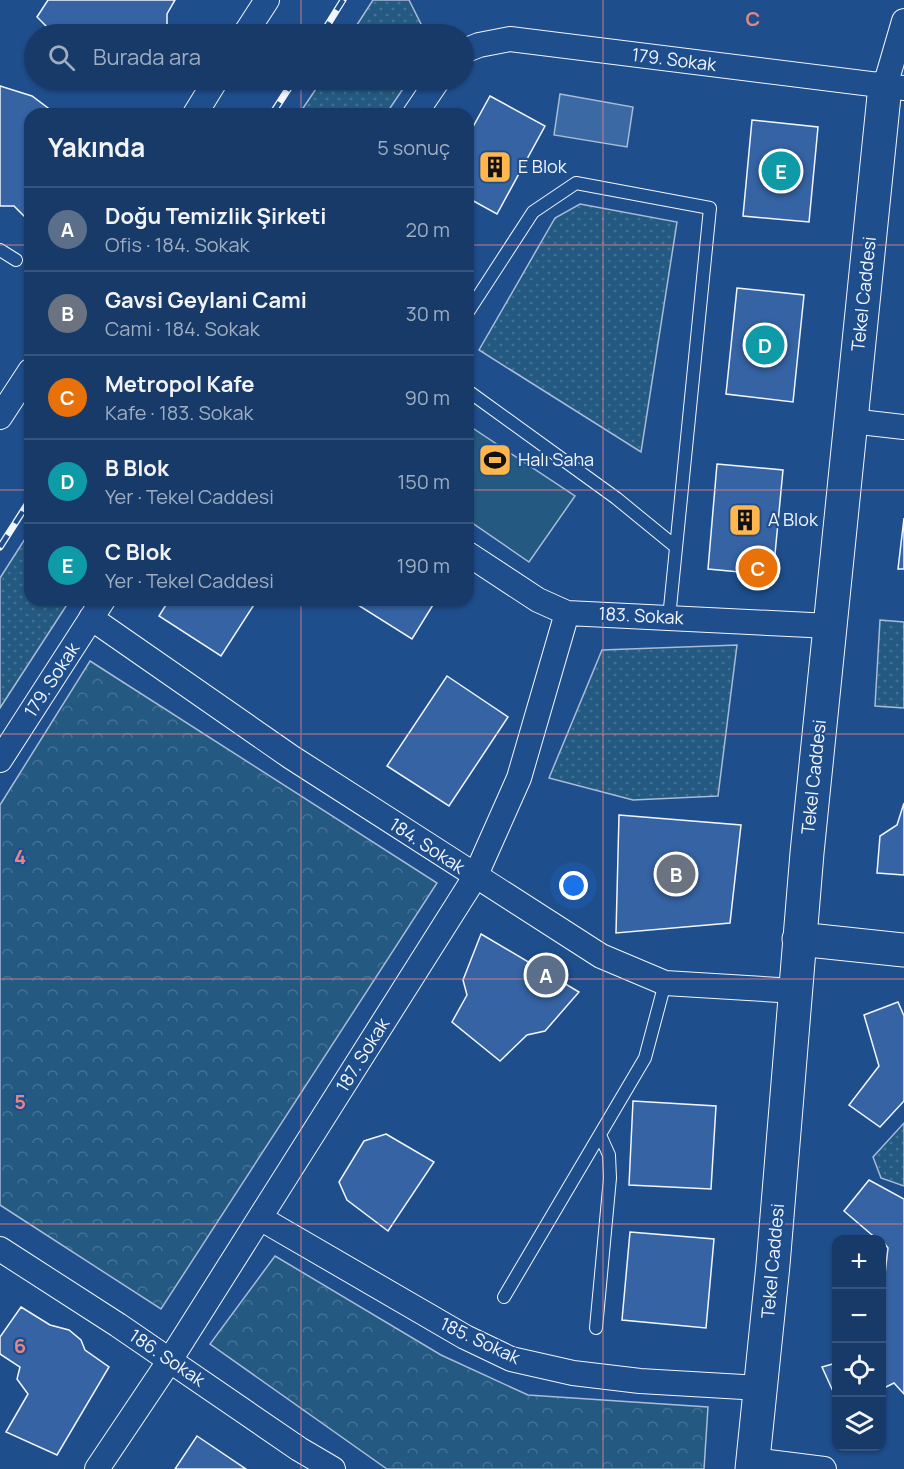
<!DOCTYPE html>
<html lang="tr">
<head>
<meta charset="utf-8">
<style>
  body { margin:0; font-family:Manrope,sans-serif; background:#20416f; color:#f1f3f6 }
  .controls { position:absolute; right:18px; bottom:18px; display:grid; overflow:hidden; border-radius:12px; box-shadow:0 2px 4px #0004 }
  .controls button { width:54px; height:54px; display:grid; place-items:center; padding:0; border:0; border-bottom:2px solid #36547d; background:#173a69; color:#f1f3f6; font:30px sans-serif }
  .you { position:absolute; left:574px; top:886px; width:21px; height:21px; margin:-15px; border:4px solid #fff; border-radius:50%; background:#1a73e8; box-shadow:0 0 0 9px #1a73e833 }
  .badge { display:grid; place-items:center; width:39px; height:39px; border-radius:50%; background:#90b9f0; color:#fff; font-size:20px; font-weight:700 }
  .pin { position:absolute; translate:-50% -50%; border:3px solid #fff; box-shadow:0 2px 6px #0006 }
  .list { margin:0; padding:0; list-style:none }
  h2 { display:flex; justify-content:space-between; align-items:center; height:78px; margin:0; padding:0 24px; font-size:26px }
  h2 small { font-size:20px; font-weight:400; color:#9eadc0 }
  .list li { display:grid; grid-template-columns:39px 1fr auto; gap:18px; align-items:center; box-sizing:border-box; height:84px; padding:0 24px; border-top:2px solid #36547d }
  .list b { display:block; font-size:22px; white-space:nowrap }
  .list p { margin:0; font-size:20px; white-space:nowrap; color:#9eadc0 }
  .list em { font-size:20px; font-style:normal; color:#9eadc0 }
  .icon { flex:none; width:33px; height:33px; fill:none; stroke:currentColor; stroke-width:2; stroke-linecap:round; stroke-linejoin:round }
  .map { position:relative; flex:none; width:904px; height:1469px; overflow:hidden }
  .search { position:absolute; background:#173a69; box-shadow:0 2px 4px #0004; left:24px; top:24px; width:450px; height:66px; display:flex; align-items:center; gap:15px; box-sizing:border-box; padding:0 21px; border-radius:33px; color:#9eadc0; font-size:22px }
  .panel { position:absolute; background:#173a69; box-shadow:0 2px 4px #0004; left:24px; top:108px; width:450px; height:498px; border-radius:18px }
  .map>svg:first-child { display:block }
  .grass { fill:url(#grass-dots); stroke:#a8bbd7; stroke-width:1.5 }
  .forest { fill:url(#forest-crowns); stroke:#a8bbd7; stroke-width:1.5 }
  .pitch { fill:#245a82; stroke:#a8bbd7; stroke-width:1.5 }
  .water { fill:#3b69a3; stroke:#a8bbd7; stroke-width:1.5 }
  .building { fill:#3563a3; stroke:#f2f6ff; stroke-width:1.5 }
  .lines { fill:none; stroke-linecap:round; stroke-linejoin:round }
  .lane-casing { stroke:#f2f6ff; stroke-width:14 }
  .street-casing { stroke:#f2f6ff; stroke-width:26 }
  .secondary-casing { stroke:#f2f6ff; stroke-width:35 }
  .lane { stroke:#1f4e8c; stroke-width:12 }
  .street { stroke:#1f4e8c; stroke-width:24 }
  .secondary { stroke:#1f4e8c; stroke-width:33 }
  .rail-casing { stroke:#f2f6ff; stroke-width:7 }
  .rail { stroke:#1f4e8c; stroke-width:4.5; stroke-dasharray:14; stroke-linecap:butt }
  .grid { fill:none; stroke:#e38589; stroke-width:1.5; stroke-opacity:0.55 }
  .labels { text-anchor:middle; stroke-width:4.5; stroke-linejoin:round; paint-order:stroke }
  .street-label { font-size:18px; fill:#f2f6ff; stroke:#1f4e8c }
  .poi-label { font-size:18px; fill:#f2f6ff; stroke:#1f4e8c; text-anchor:start }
  .grid-label { font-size:20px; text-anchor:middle; font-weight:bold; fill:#e38589; stroke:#1f4e8c; stroke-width:4.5; stroke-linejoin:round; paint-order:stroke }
</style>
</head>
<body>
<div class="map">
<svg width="904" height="1469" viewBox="0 0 904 1469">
  <defs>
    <pattern id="grass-dots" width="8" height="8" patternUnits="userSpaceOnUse" patternTransform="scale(1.5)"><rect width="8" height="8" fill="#245a82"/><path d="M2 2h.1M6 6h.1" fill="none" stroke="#447295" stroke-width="1.8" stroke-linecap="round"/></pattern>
    <pattern id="forest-crowns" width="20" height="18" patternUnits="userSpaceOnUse" patternTransform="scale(1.5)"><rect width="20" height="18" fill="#245a82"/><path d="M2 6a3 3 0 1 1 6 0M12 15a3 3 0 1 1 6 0" fill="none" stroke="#447295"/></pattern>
  </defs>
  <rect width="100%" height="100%" fill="#1f4e8c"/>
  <path class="grass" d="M 373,0 L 409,0 L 426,34 L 351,34 Z
    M 322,80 L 409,80 L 386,114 L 299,114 Z
    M 580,204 L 677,222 L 641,452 L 479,350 L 555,218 Z
    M 30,531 L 30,600 L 70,600 L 0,708 L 0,578 Z
    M 880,620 L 904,622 L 904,708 L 875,706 Z
    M 737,645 L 718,796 L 633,800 L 549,778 L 602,650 Z
    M 904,1123 L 904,1186 L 881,1178 L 873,1157 Z"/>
  <path class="forest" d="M 90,661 L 437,883 L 161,1309 L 0,1205 L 0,805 Z
    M 275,1256 L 441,1355 L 528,1395 L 708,1407 L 704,1469 L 387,1469 L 210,1344 Z"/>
  <path class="pitch" d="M 468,425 L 575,496 L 529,562 L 468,520 Z"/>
  <path class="water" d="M 560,94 L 633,107 L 627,147 L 554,135 Z"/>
  <path class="building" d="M 48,0 L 175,0 L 167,14 L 167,25 L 163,34 L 54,34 L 37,17 Z
    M 0,86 L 32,96 L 56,114 L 30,114 L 30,217 L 24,216 L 14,206 L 0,206 Z
    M 490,96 L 545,126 L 497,214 L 468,198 L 468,136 Z
    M 752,120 L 818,127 L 809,222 L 743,216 Z
    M 737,288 L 804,295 L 793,402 L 726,394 Z
    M 717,464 L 783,470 L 773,575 L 708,569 Z
    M 904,518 L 904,569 L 898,569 Z
    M 169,600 L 257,600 L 221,656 L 159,616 Z
    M 350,600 L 436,600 L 412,639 Z
    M 447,676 L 508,717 L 449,806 L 387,766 Z
    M 904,803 L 904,875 L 877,873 L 880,836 L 897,825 Z
    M 619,815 L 741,825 L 730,923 L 616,933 Z
    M 481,934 L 579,992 L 545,1031 L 527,1035 L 500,1061 L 452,1022 L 467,995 L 463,980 Z
    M 898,1002 L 904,1016 L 904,1101 L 880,1127 L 849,1105 L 879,1066 L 864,1015 Z
    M 633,1101 L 716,1106 L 711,1189 L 629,1185 Z
    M 386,1134 L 434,1162 L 388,1231 L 347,1200 L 339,1182 L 364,1141 Z
    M 869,1180 L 904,1199 L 904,1394 L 894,1383 L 882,1389 L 882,1300 L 888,1248 L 882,1240 L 878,1240 L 844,1211 Z
    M 630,1232 L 714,1239 L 706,1328 L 622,1320 Z
    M 21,1307 L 50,1325 L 69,1330 L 81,1340 L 85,1350 L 109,1367 L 57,1455 L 6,1432 L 28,1394 L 17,1379 L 20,1367 L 0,1354 L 0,1337 Z
    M 836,1363 L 836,1398 L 822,1367 Z
    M 197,1436 L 246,1469 L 175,1469 Z"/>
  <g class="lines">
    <g class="lane-casing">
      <path id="lane" d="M 0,250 L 16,260
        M 468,312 L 533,212 L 576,183 L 710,208 L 669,618
        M 468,391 L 616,498 L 676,547
        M 504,1297 L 645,1058 L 665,983
        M 596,1328 L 610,1178 L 609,1155 L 600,1135"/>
    </g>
    <g class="street-casing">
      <path id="street" d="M 245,34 L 267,0
        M 464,51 L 479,45 L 510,39 L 904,88
        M 885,86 L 904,21
        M 195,114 L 216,80
        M 415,114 L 438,80
        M 0,417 L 30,371
        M 851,421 L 904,427
        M 468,554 L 538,600 L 567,613 L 830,626
        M 91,618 L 291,757 L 601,956 L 665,983 L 795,991
        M 0,760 L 103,600
        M 260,1218 L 465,1337 L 511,1359 L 573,1373 L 640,1381 L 760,1388
        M 0,1249 L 118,1325 L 299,1449 L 333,1469
        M 753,1460 L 824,1469
        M 97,1469 L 170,1360 L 475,877 L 519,778 L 567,613"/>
    </g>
    <g class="secondary-casing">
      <path id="secondary" d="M 799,939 L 904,950
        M 752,1469 L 773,1265 L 807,853 L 885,86"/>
    </g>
    <use href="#lane" class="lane"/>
    <use href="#street" class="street"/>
    <use href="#secondary" class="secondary"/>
    <g class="rail-casing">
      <path id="rail" d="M 322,34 L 343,0
        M 272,114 L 294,80
        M 0,547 L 30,500"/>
    </g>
    <use href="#rail" class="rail"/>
  </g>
  <path class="grid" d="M 301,0 L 301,34M 603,0 L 603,1469M 301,80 L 301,114M 0,245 L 30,245M 468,245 L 904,245M 0,490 L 30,490M 468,490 L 904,490M 301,600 L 301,1469M 0,734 L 904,734M 0,979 L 904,979M 0,1224 L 904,1224"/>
  <defs>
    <g id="building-square" transform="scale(1.725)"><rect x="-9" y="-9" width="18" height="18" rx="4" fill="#ffb74d" stroke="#1f4e8c"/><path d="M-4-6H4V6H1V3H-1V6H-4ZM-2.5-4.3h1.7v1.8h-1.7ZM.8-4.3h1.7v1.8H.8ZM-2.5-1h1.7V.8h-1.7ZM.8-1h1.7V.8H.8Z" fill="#111"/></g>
    <g id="stadium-square" transform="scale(1.725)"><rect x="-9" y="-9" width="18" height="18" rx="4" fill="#ffb74d" stroke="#1f4e8c"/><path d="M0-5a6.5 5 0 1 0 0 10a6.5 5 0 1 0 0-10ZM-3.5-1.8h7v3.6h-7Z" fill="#111"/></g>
  </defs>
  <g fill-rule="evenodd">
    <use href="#building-square" x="495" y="167"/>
    <use href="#stadium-square" x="495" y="460"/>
    <use href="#building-square" x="745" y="520"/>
  </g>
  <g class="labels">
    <g class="street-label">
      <text transform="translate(674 60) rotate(7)" y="6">179. Sokak</text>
      <text transform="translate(864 294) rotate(-84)" y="6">Tekel Caddesi</text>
      <text transform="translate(641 616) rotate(3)" y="6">183. Sokak</text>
      <text transform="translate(52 680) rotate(-57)" y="6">179. Sokak</text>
      <text transform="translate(814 777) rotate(-84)" y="6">Tekel Caddesi</text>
      <text transform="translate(427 846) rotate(33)" y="6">184. Sokak</text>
      <text transform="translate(363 1055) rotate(-58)" y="6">187. Sokak</text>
      <text transform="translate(773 1261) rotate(-85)" y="6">Tekel Caddesi</text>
      <text transform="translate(480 1341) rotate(25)" y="6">185. Sokak</text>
      <text transform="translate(167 1358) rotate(34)" y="6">186. Sokak</text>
    </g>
    <g class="poi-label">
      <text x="518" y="173">E Blok</text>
      <text x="518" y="466">Halı Saha</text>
      <text x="768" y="526">A Blok</text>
    </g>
  </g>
  <g class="grid-label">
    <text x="753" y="26">C</text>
    <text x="20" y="864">4</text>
    <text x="20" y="1109">5</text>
    <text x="20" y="1353">6</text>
  </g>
</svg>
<div class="controls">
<button>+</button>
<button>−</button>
<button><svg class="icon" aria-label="locate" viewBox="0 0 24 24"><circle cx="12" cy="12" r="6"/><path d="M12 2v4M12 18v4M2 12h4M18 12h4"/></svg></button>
<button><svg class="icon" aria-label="layers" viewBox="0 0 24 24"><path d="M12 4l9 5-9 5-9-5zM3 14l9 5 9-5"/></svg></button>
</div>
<div class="you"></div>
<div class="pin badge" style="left:546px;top:975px;background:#5c6f8a">A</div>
<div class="pin badge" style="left:676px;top:874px;background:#6b7280">B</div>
<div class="pin badge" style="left:758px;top:568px;background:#e8710a">C</div>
<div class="pin badge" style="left:765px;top:345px;background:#0f9aa8">D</div>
<div class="pin badge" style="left:781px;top:171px;background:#0f9aa8">E</div>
<div class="search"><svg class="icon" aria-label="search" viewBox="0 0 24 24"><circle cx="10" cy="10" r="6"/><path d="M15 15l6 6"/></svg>Burada ara</div>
<section class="panel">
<h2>Yakında<small>5 sonuç</small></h2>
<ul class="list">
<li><span class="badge" style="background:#5c6f8a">A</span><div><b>Doğu Temizlik Şirketi</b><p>Ofis · 184. Sokak</p></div><em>20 m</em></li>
<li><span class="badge" style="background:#6b7280">B</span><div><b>Gavsi Geylani Cami</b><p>Cami · 184. Sokak</p></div><em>30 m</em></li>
<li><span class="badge" style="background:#e8710a">C</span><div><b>Metropol Kafe</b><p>Kafe · 183. Sokak</p></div><em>90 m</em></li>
<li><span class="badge" style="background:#0f9aa8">D</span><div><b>B Blok</b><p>Yer · Tekel Caddesi</p></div><em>150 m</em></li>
<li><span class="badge" style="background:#0f9aa8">E</span><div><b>C Blok</b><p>Yer · Tekel Caddesi</p></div><em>190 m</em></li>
</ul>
</section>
</div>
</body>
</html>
